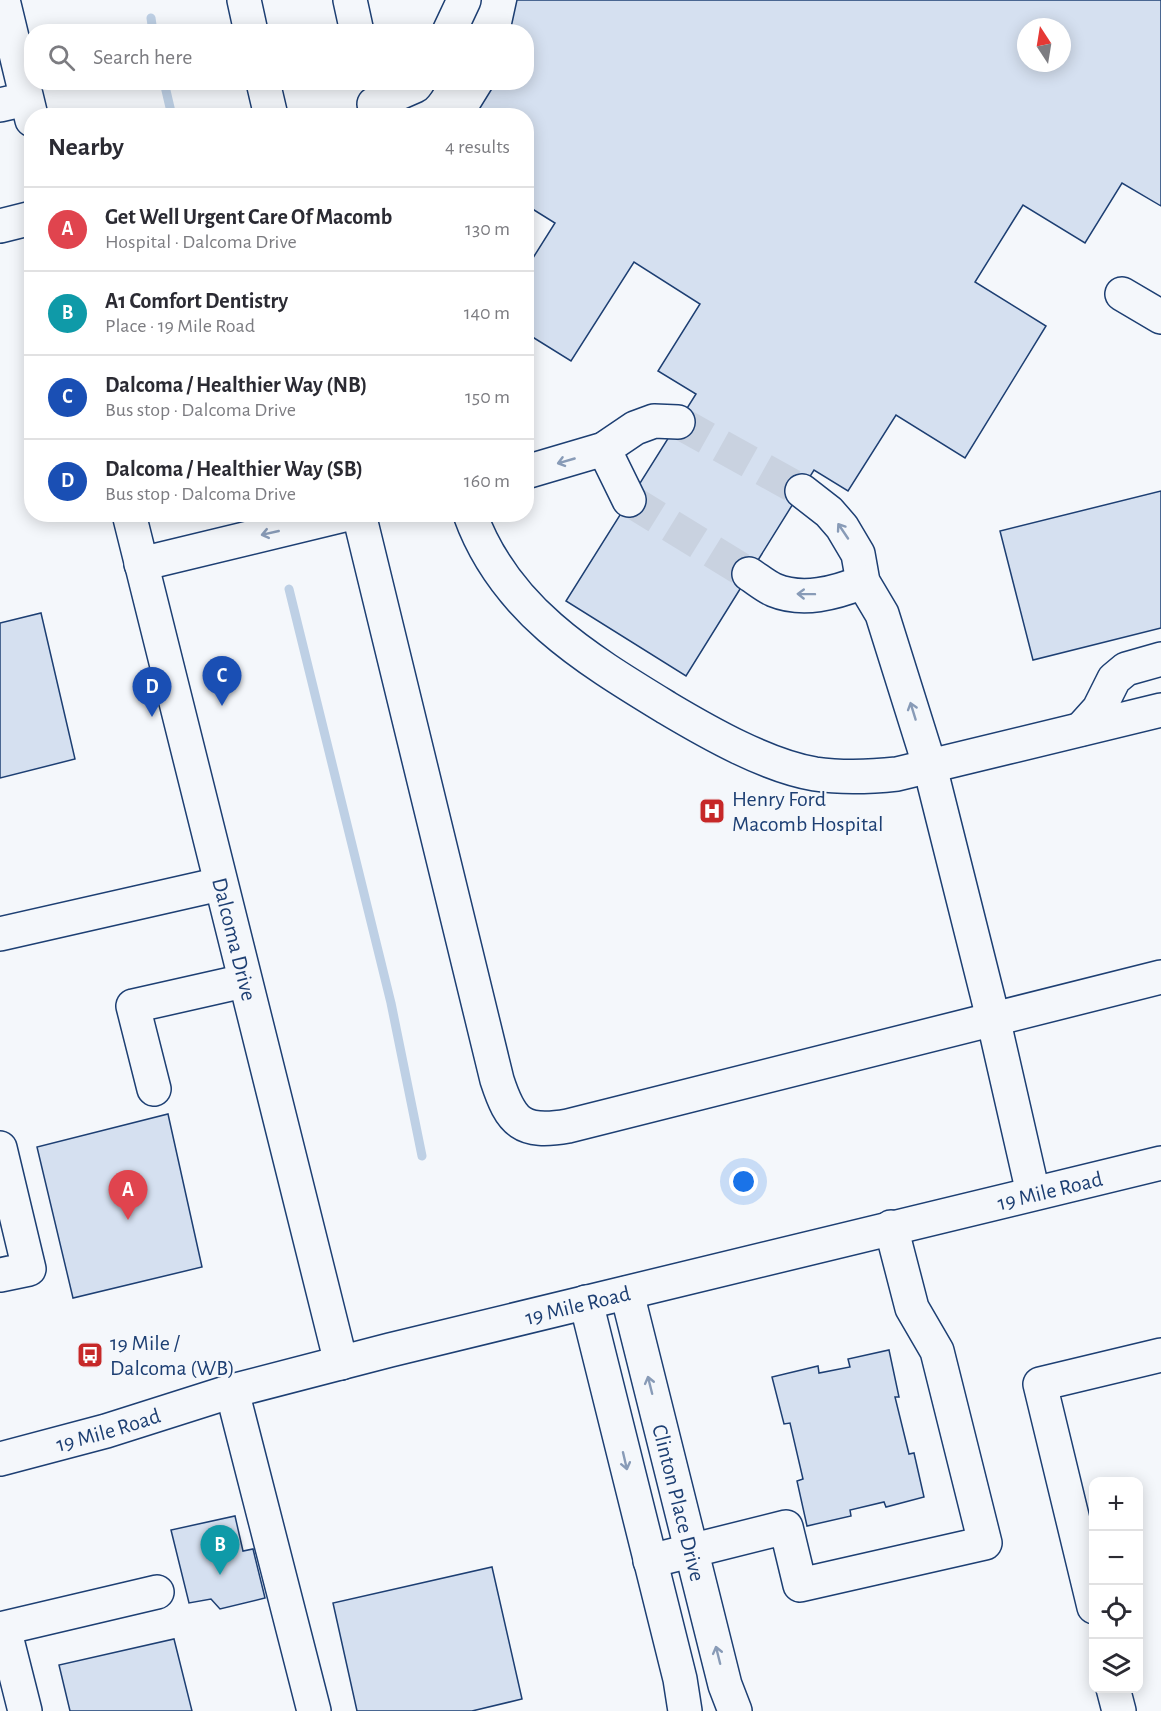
<!DOCTYPE html>
<html lang="en">
<head>
<meta charset="utf-8">
<style>
  body { margin:0; font-family:"Alegreya Sans",sans-serif; background:#f2f2f3; color:#2b2b33 }
  .controls { position:absolute; right:18px; bottom:18px; display:grid; overflow:hidden; border-radius:12px; box-shadow:0 3px 15px #0003 }
  .controls button { width:54px; height:54px; display:grid; place-items:center; padding:0; border:0; border-bottom:2px solid #e1e1e2; background:#fff; color:#2b2b33; font:30px sans-serif }
  .compass { position:absolute; left:1017px; top:18px; width:54px; height:54px; border-radius:50%; background:#fff; box-shadow:0 3px 15px #0003; rotate:348deg }
  .you { position:absolute; left:744px; top:1182px; width:21px; height:21px; margin:-15px; border:4px solid #fff; border-radius:50%; background:#1a73e8; box-shadow:0 0 0 9px #1a73e833 }
  .badge { display:grid; place-items:center; width:39px; height:39px; border-radius:50%; background:#111827; color:#fff; font-size:20px; font-weight:700 }
  .pin { position:absolute; translate:-50% -50px; filter:drop-shadow(0 2px 3px #0008) }
  .pin::after { content:''; position:absolute; top:32px; width:21px; height:18px; background:inherit; clip-path:polygon(0 0,100% 0,50% 100%) }
  .list { margin:0; padding:0; list-style:none }
  h2 { display:flex; justify-content:space-between; align-items:center; height:78px; margin:0; padding:0 24px; font-size:26px }
  h2 small { font-size:20px; font-weight:400; color:#7c7c81 }
  .list li { display:grid; grid-template-columns:39px 1fr auto; gap:18px; align-items:center; box-sizing:border-box; height:84px; padding:0 24px; border-top:2px solid #e1e1e2 }
  .list b { display:block; font-size:22px; white-space:nowrap }
  .list p { margin:0; font-size:20px; white-space:nowrap; color:#7c7c81 }
  .list em { font-size:20px; font-style:normal; color:#7c7c81 }
  .icon { flex:none; width:33px; height:33px; fill:none; stroke:currentColor; stroke-width:2; stroke-linecap:round; stroke-linejoin:round }
  .map { position:relative; flex:none; width:1161px; height:1711px; overflow:hidden }
  .search { position:absolute; background:#fff; box-shadow:0 3px 15px #0003; left:24px; top:24px; width:510px; height:66px; display:flex; align-items:center; gap:15px; box-sizing:border-box; padding:0 21px; border-radius:24px; color:#7c7c81; font-size:22px }
  .panel { position:absolute; background:#fff; box-shadow:0 3px 15px #0003; left:24px; top:108px; width:510px; height:414px; border-radius:24px }
  .map>svg:first-child { display:block }
  .lines { fill:none; stroke-linecap:round; stroke-linejoin:round }
  .stream { stroke:#bed0e5; stroke-width:9 }
  .building { fill:#d5e0f0; stroke:#1d3f73; stroke-width:1.5; fill-rule:evenodd }
  .minor-tunnel { stroke:#c9d2e0; stroke-width:33; stroke-dasharray:33 16; stroke-linecap:butt }
  .minor-casing { stroke:#1d3f73; stroke-width:36 }
  .minor { stroke:#f4f7fb; stroke-width:33 }
  .oneway { stroke:#889bb7 }
  .labels { text-anchor:middle; stroke-width:4.5; stroke-linejoin:round; paint-order:stroke }
  .poi-label { font-size:22px; fill:#1d3f73; stroke:#f4f7fb; text-anchor:start }
  .street-label { font-size:22px; fill:#1d3f73; stroke:#f4f7fb }
</style>
</head>
<body>
<div class="map">
<svg width="1161" height="1711" viewBox="0 0 1161 1711">
  <rect width="100%" height="100%" fill="#f4f7fb"/>
  <g class="lines">
    <path class="stream" d="M 151,18 L 153,32
      M 164,82 L 172,116
      M 289,589 L 391,1003 L 422,1156"/>
  </g>
  <path class="building" d="M 517,0 L 1161,0 L 1161,206 L 1122,183 L 1085,243 L 1023,205 L 975,282 L 1046,326 L 965,458 L 896,415 L 848,491 L 814,470 L 686,676 L 566,601 L 696,394 L 658,371 L 700,304 L 634,262 L 571,361 L 526,333 L 526,269 L 555,223 L 526,205 L 526,116 L 475,116 L 496,82 L 526,82 L 526,32 L 510,32 ZM 1026,27 L 1062,27 L 1062,63 L 1026,63 Z
    M 1161,491 L 1161,628 L 1033,660 L 1000,531 Z
    M 41,613 L 75,759 L 0,778 L 0,623 Z
    M 168,1114 L 202,1267 L 73,1298 L 37,1147 Z
    M 889,1350 L 899,1397 L 895,1397 L 909,1454 L 914,1453 L 924,1497 L 886,1507 L 884,1502 L 850,1510 L 851,1516 L 807,1526 L 797,1481 L 803,1479 L 790,1423 L 784,1424 L 772,1377 L 818,1366 L 819,1373 L 850,1367 L 848,1359 Z
    M 235,1516 L 243,1551 L 253,1549 L 265,1598 L 220,1609 L 211,1599 L 189,1603 L 171,1530 Z
    M 492,1567 L 522,1699 L 472,1711 L 357,1711 L 333,1603 Z
    M 174,1639 L 192,1711 L 70,1711 L 59,1665 Z"/>
  <g class="lines">
    <path class="minor-tunnel" d="M 678,422 L 802,491
      M 629,500 L 749,574"/>
    <g class="minor-casing">
      <g id="minor">
        <path d="M 3,0 L 32,120"/>
        <path d="M 244,0 L 251,32"/>
        <path d="M 350,0 L 357,32"/>
        <path d="M 449,32 L 464,0"/>
        <path d="M 263,82 L 271,116"/>
        <path d="M 374,104 L 415,86 L 418,82"/>
        <path d="M 0,105 L 26,99"/>
        <path d="M 0,226 L 32,218"/>
        <path d="M 1122,294 L 1161,317"/>
        <path d="M 604,449 L 629,500"/>
        <path d="M 526,472 L 604,449 L 635,428 L 654,421 L 678,422"/>
        <path d="M 802,491 L 829,512 L 842,527 L 858,554 L 863,582 L 882,614 L 930,767 L 993,1018 L 1033,1193"/>
        <path id="s1" d="M 129,514 L 341,1363"/>
        <path d="M 359,514 L 497,1080 C 511,1123 522,1134 568,1126 L 1161,977"/>
        <path d="M 470,514 C 504,609 585,658 667,708 C 709,733 767,766 815,774 C 843,778 869,777 897,774 L 1161,710"/>
        <path d="M 141,564 L 348,514"/>
        <path d="M 749,574 C 757,579 765,586 774,590 C 803,602 835,593 863,582"/>
        <path d="M 1081,729 L 1099,709 L 1114,679 L 1126,669 L 1161,659"/>
        <path d="M 0,934 L 220,884"/>
        <path d="M 154,1089 L 133,1006 L 244,981"/>
        <path d="M 0,1148 L 29,1269 L 0,1275"/>
        <path id="s2" d="M 627,1293 L 725,1685 L 735,1711"/>
        <path d="M 586,1302 L 680,1679 L 685,1711"/>
        <path d="M 232,1391 L 314,1711"/>
        <path id="s3" d="M 0,1459 L 106,1431 L 232,1391 L 390,1350 L 1161,1163"/>
        <path d="M 650,1561 L 786,1527 L 800,1585 L 985,1543 L 937,1351 L 912,1308 L 891,1227"/>
        <path d="M 1094,1607 L 1040,1384 L 1161,1355"/>
        <path d="M 1113,1688 L 1119,1711"/>
        <path d="M 25,1711 L 4,1628 L 157,1592"/>
      </g>
    </g>
    <use href="#minor" class="minor"/>
  </g>
  <defs><path id="oneway-shaft" d="M-6 0H5M1.5-3L5.5 0L1.5 3" fill="none" stroke-width="1.6" stroke-linecap="round" stroke-linejoin="round" transform="scale(1.5)"/></defs>
  <g class="oneway">
    <use href="#oneway-shaft" transform="translate(566 461) rotate(164)"/>
    <use href="#oneway-shaft" transform="translate(843 531) rotate(-124)"/>
    <use href="#oneway-shaft" transform="translate(270 533) rotate(167)"/>
    <use href="#oneway-shaft" transform="translate(806 594) rotate(-179)"/>
    <use href="#oneway-shaft" transform="translate(913 711) rotate(-107)"/>
    <use href="#oneway-shaft" transform="translate(650 1385) rotate(-104)"/>
    <use href="#oneway-shaft" transform="translate(625 1461) rotate(77)"/>
    <use href="#oneway-shaft" transform="translate(718 1655) rotate(-104)"/>
  </g>
  <defs>
    <g id="hospital-square" transform="scale(1.35)"><rect x="-9" y="-9" width="18" height="18" rx="4" fill="#c62828" stroke="#f4f7fb"/><path d="M-5-5h3v3.5h4V-5h3V5h-3V1.5h-4V5h-3Z" fill="#fff"/></g>
    <g id="bus-square" transform="scale(1.35)"><rect x="-9" y="-9" width="18" height="18" rx="4" fill="#c62828" stroke="#f4f7fb"/><path d="M-5-6H5V4H4V6H2V4H-2V6H-4V4H-5ZM-3.5-4V0h7V-4ZM-3.5 1.2v1.5H-2V1.2ZM2 1.2v1.5H3.5V1.2Z" fill="#fff"/></g>
  </defs>
  <g fill-rule="evenodd">
    <use href="#hospital-square" x="712" y="811"/>
    <use href="#bus-square" x="90" y="1355"/>
  </g>
  <g class="labels">
    <g class="poi-label">
      <text x="732" y="806">Henry Ford<tspan x="732" dy="25">Macomb Hospital</tspan></text>
      <text x="110" y="1350">19 Mile /<tspan x="110" dy="25">Dalcoma (WB)</tspan></text>
    </g>
    <g class="street-label">
      <text dy="8" stroke="none"><textPath href="#s1" startOffset="438">Dalcoma Drive</textPath></text>
      <text dy="8" stroke="none"><textPath href="#s3" startOffset="1084">19 Mile Road</textPath></text>
      <text dy="8" stroke="none"><textPath href="#s3" startOffset="598">19 Mile Road</textPath></text>
      <text dy="8" stroke="none"><textPath href="#s3" startOffset="112">19 Mile Road</textPath></text>
      <text dy="8" stroke="none"><textPath href="#s2" startOffset="216">Clinton Place Drive</textPath></text>
    </g>
  </g>
</svg>
<div class="controls">
<button>+</button>
<button>−</button>
<button><svg class="icon" aria-label="locate" viewBox="0 0 24 24"><circle cx="12" cy="12" r="6"/><path d="M12 2v4M12 18v4M2 12h4M18 12h4"/></svg></button>
<button><svg class="icon" aria-label="layers" viewBox="0 0 24 24"><path d="M12 4l9 5-9 5-9-5zM3 14l9 5 9-5"/></svg></button>
</div>
<svg class="compass" viewBox="-18 -18 36 36"><path d="M0-13l5 13h-10z" fill="#e53935"/><path d="M0 13l5-13h-10z" fill="#7c7c81"/></svg>
<div class="you"></div>
<div class="pin badge" style="left:128px;top:1220px;background:#e0444e">A</div>
<div class="pin badge" style="left:220px;top:1575px;background:#0f9aa8">B</div>
<div class="pin badge" style="left:222px;top:706px;background:#1a4fb4">C</div>
<div class="pin badge" style="left:152px;top:717px;background:#1a4fb4">D</div>
<div class="search"><svg class="icon" aria-label="search" viewBox="0 0 24 24"><circle cx="10" cy="10" r="6"/><path d="M15 15l6 6"/></svg>Search here</div>
<section class="panel">
<h2>Nearby<small>4 results</small></h2>
<ul class="list">
<li><span class="badge" style="background:#e0444e">A</span><div><b>Get Well Urgent Care Of Macomb</b><p>Hospital · Dalcoma Drive</p></div><em>130 m</em></li>
<li><span class="badge" style="background:#0f9aa8">B</span><div><b>A1 Comfort Dentistry</b><p>Place · 19 Mile Road</p></div><em>140 m</em></li>
<li><span class="badge" style="background:#1a4fb4">C</span><div><b>Dalcoma / Healthier Way (NB)</b><p>Bus stop · Dalcoma Drive</p></div><em>150 m</em></li>
<li><span class="badge" style="background:#1a4fb4">D</span><div><b>Dalcoma / Healthier Way (SB)</b><p>Bus stop · Dalcoma Drive</p></div><em>160 m</em></li>
</ul>
</section>
</div>
</body>
</html>
